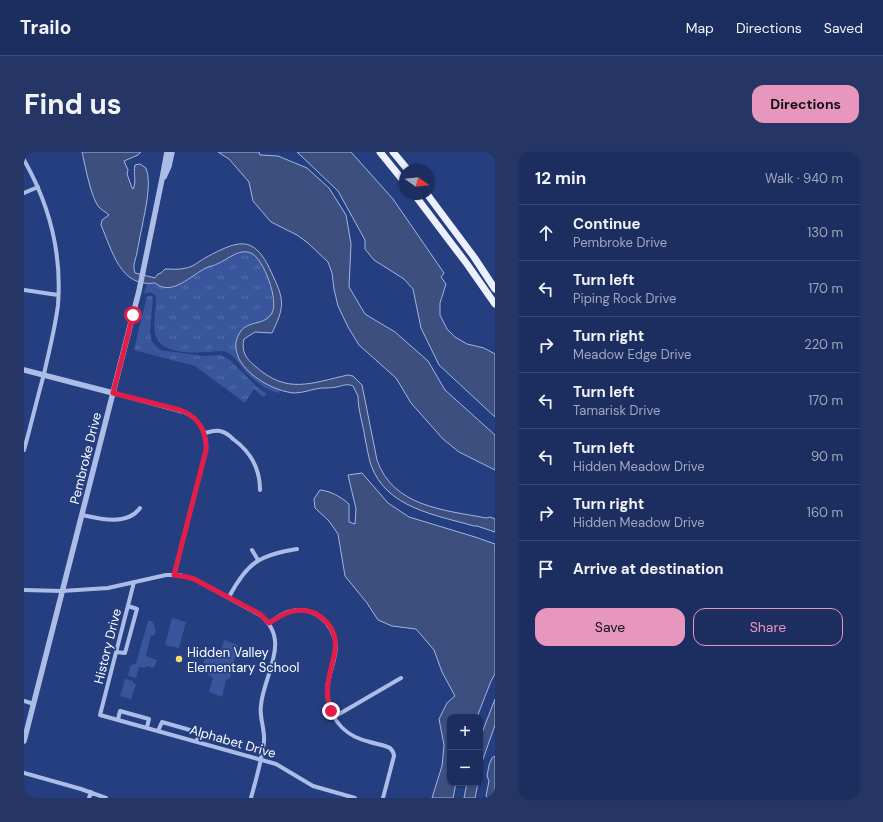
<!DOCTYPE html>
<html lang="en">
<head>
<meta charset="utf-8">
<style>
  body { margin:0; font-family:"DM Sans",sans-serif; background:#253666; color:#f1f3f6 }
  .controls { position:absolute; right:12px; bottom:12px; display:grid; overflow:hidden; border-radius:8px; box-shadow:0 1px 3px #0004 }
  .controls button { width:36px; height:36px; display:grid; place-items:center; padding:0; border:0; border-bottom:1px solid #3a4a75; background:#1c2e60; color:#f1f3f6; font:20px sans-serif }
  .compass { position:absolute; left:375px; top:12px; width:36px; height:36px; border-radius:50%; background:#1c2e60; box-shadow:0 1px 3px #0004; rotate:105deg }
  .stop { position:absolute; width:12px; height:12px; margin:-9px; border:3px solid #e11d48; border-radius:50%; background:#fff }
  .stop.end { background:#e11d48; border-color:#fff; box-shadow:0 1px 4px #0008 }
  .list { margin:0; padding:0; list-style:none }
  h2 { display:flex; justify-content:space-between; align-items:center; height:52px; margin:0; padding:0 16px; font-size:17px }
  h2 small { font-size:13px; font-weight:400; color:#a0a8bd }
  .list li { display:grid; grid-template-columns:26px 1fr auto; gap:12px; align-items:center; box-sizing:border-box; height:56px; padding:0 16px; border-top:1px solid #3a4a75 }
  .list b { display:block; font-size:15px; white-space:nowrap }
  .list p { margin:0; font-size:13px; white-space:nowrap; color:#a0a8bd }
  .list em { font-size:13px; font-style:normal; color:#a0a8bd }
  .actions { display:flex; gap:8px; padding:12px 16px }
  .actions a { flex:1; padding:9px 0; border:1px solid #e797bd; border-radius:12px; text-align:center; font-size:14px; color:#e797bd }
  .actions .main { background:#e797bd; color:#111 }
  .icon { flex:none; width:22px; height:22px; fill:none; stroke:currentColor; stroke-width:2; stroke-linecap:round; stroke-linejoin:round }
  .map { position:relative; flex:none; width:471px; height:646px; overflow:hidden; border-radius:12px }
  header { display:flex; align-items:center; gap:24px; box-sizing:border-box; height:56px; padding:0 20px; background:#1c2e60; border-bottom:1px solid #3a4a75 }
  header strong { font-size:19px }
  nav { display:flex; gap:22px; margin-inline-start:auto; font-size:14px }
  .intro { display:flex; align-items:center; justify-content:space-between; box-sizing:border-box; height:96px; padding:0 24px }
  h1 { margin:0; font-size:28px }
  .button { padding:10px 18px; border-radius:12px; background:#e797bd; color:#111; font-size:14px; font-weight:700 }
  main { display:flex; gap:24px; padding:0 24px }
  aside { flex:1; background:#1c2e60; border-radius:12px; box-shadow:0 1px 3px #0004 }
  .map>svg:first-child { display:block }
  .grass { fill:url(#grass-tufts) }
  .park { fill:#39569d }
  .water { fill:#3c4f7f; stroke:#a0b6e7 }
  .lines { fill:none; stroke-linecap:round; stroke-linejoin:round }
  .minor { stroke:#abbde6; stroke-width:4 }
  .tertiary { stroke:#abbde6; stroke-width:5.5 }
  .primary { stroke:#ecf0fd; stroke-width:7 }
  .route { stroke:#e11d48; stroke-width:5 }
  .poi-dot { fill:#f0df6f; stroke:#253e80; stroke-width:1.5 }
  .labels { text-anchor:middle; stroke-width:3.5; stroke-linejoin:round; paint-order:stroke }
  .street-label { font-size:13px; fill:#fff; stroke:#253e80 }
  .poi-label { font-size:13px; fill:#fff; stroke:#253e80; text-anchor:start }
</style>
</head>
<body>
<header>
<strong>Trailo</strong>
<nav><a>Map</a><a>Directions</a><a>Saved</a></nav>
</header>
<div class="intro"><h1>Find us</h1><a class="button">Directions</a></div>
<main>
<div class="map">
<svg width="471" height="646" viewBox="0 0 471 646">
  <defs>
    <pattern id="grass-tufts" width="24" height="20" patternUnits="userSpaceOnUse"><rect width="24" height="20" fill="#39569d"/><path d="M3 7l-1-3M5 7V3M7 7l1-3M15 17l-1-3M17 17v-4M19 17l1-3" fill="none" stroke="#576fac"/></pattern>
  </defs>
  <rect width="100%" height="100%" fill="#253e80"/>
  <path class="grass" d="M 221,100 C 223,101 226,100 227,101 C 240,108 255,150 247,163 C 240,173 226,171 218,178 C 215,180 214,183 213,186 C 206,209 237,233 256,237 L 255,241 C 243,238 231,230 222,220 C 217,214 210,204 203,200 C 197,197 188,200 182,200 C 166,201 136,202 131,182 C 129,171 132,157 132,145 C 130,140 125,140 120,142 L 123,132 L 160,128 L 183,115 L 194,112 L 207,104 Z
    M 123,144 L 127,144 L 129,145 L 126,180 L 128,190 L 136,198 L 179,204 L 197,203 L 206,208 L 233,235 L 243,242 L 239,245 L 230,237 L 221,251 L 171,214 L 110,198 Z"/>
  <path class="park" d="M 148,466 L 162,470 L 155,496 L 141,493 Z
    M 124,469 L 128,469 C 131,474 133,479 130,484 L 127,483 L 122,504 L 133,508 L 130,516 L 122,514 L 121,516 L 115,515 L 112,526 L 104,524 L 106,514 L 112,511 Z
    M 200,488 L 214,493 L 206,526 L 202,528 L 198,545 L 185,540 L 189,526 L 178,518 L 181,506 L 186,507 L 189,497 L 197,499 Z
    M 101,527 L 109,529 L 109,531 L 112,532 L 107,547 L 96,544 Z"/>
  <path class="water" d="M 58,0 L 117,0 L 114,3 L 100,9 L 104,18 L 103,22 L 108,36 L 109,37 C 113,29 109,22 111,13 L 116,12 L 122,16 C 128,32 121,58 118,75 C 115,87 114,100 110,112 L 110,117 L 111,121 L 131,126 L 134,122 L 137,121 L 141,117 C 148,117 155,118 162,116 C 169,115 174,110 181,106 C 216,87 231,82 249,124 C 261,149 260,156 248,181 L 231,180 L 220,187 C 217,199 222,207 231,214 C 263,243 287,231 324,223 L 329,224 L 338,233 L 353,308 C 369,355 421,358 462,366 L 466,365 L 471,367 L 471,380 L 453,374 L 450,374 C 412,363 362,356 347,313 C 344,304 343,295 341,286 C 339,272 334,258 334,244 L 329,234 C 322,231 319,234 312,235 C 307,236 302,236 297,236 C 288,237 280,241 270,241 C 250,239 225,225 215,207 C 213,202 211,195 212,190 C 218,164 239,177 248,161 C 255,149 240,107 227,101 C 215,96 203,108 193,112 C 190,114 185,114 182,116 C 167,123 148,145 131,131 C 96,136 88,98 77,73 L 78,68 L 85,63 C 82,60 77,58 75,55 C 67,46 61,13 58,0 Z
    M 194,0 L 235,0 L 236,3 L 254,4 L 283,16 L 305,36 L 322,63 L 327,92 L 325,135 L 341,162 L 371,180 L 404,209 L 421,238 L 471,283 L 471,318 L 435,300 L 419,287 L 387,251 L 372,226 L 335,193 L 324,175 L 314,154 L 310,137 L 308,121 L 304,110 L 284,91 L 273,83 L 247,70 L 229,49 L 225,30 L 205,7 Z
    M 273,0 L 327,0 L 369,47 L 420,121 L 417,125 L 422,132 L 416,151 L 416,163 L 423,177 L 431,185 L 443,192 L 460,196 L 471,202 L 471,265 L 415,213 L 397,176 L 389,137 L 380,127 L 350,108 L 341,97 L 341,88 L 314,39 Z
    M 338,321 L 364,351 L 385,365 L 451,385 L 471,392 L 471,522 L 467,529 L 453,565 L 426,565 L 426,631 L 432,631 L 429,646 L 408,646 L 418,614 L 420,593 L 415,567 L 423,551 L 431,544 L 418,520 L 410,498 L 392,477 L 368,474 L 354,468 L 343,451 L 321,424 L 314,382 L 305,369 L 291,356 L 290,347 L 296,338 C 307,339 317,345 325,352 L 325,370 L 331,372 L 332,357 L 324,323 Z
    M 471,547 L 471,573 L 458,610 L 456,622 L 456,586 Z
    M 471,604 L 471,646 L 464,646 L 462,644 L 465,629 L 463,624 L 465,613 L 468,606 Z
    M 443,631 L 454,631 L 451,646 L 440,646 Z"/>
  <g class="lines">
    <path class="minor" d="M 0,8 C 25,52 38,102 34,153 C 31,177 25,199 20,222 C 13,247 7,273 0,298
      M 0,41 L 14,35
      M 0,138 L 34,143
      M 89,241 L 160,260 C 176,267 183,281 182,298 L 150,423
      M 180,281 C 186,280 190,278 196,279 C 201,280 205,283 209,287 C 227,300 236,316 236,338
      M 58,363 C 76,367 103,374 116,356
      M 228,398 L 234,408
      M 110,430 L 76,563 L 252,612 L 289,634 L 331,646
      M 0,438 L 38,439 L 84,436 L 142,423 L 155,423 L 170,427 L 236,463 C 268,488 240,522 237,553 C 235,565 241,577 240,589 C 238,608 232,627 227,646
      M 205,445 C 223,411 235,403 273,397
      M 245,471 C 251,467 257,462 264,460 C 288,452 309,470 312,493 C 312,512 300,529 304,547 C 308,571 324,585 346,590 C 352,592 361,593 366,596 C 369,599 370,601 370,604 L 359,646
      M 92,500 L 101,501 L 113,457 L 104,454
      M 0,549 L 10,552
      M 310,565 L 377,526
      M 94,567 L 96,559 L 125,567 L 123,575
      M 134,579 L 138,570 L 173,580 L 175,581 L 173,589
      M 0,621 L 57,637 L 82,646
      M 65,646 L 67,640"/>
    <path class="tertiary" d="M 140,25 L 145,14 L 148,0
      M 0,218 L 89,241
      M 0,589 L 115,139 L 138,27 L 143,0"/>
    <path class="primary" d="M 356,0 L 381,31
      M 369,0 L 384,18
      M 390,42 L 443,112 L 471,152
      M 403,42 L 450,105 L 471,137"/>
  </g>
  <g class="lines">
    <path class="route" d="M 109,163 L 89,241 L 156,258 C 174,264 183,280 182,298 L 150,423 L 163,425 L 170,427 L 236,462 L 245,471 C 260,461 273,454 291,461 C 296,464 301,468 305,473 C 319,492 306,511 304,532 C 302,541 304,550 307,559"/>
  </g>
  <circle class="poi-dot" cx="155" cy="507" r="4"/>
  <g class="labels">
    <g class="street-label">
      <text transform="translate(61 306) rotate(-76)" y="5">Pembroke Drive</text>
      <text transform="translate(83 494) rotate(-76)" y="5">History Drive</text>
      <text transform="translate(209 589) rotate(16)" y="5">Alphabet Drive</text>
    </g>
    <g class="poi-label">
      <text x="163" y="505">Hidden Valley<tspan x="163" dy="15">Elementary School</tspan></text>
    </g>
  </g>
</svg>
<div class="controls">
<button>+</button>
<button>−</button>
</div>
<svg class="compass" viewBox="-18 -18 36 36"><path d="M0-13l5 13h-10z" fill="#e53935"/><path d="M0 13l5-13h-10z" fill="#a0a8bd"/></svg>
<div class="stop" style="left:109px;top:163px"></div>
<div class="stop end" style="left:307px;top:559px"></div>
</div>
<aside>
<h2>12 min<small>Walk · 940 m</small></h2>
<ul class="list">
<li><svg class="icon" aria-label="ahead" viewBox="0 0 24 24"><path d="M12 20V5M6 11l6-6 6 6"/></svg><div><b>Continue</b><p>Pembroke Drive</p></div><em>130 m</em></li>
<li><svg class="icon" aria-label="left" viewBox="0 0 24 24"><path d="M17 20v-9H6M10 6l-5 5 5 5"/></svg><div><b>Turn left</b><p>Piping Rock Drive</p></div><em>170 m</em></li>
<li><svg class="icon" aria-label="right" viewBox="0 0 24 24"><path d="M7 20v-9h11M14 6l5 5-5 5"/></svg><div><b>Turn right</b><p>Meadow Edge Drive</p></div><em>220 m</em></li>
<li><svg class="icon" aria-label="left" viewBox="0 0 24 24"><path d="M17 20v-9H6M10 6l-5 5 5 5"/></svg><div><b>Turn left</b><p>Tamarisk Drive</p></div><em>170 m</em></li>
<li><svg class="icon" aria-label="left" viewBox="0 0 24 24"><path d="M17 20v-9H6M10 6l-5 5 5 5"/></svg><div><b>Turn left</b><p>Hidden Meadow Drive</p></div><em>90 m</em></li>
<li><svg class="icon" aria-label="right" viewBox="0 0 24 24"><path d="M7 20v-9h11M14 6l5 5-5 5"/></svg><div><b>Turn right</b><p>Hidden Meadow Drive</p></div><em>160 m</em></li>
<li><svg class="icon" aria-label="arrive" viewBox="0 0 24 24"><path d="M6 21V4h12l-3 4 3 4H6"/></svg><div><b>Arrive at destination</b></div></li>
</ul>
<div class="actions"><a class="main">Save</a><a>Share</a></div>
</aside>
</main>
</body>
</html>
